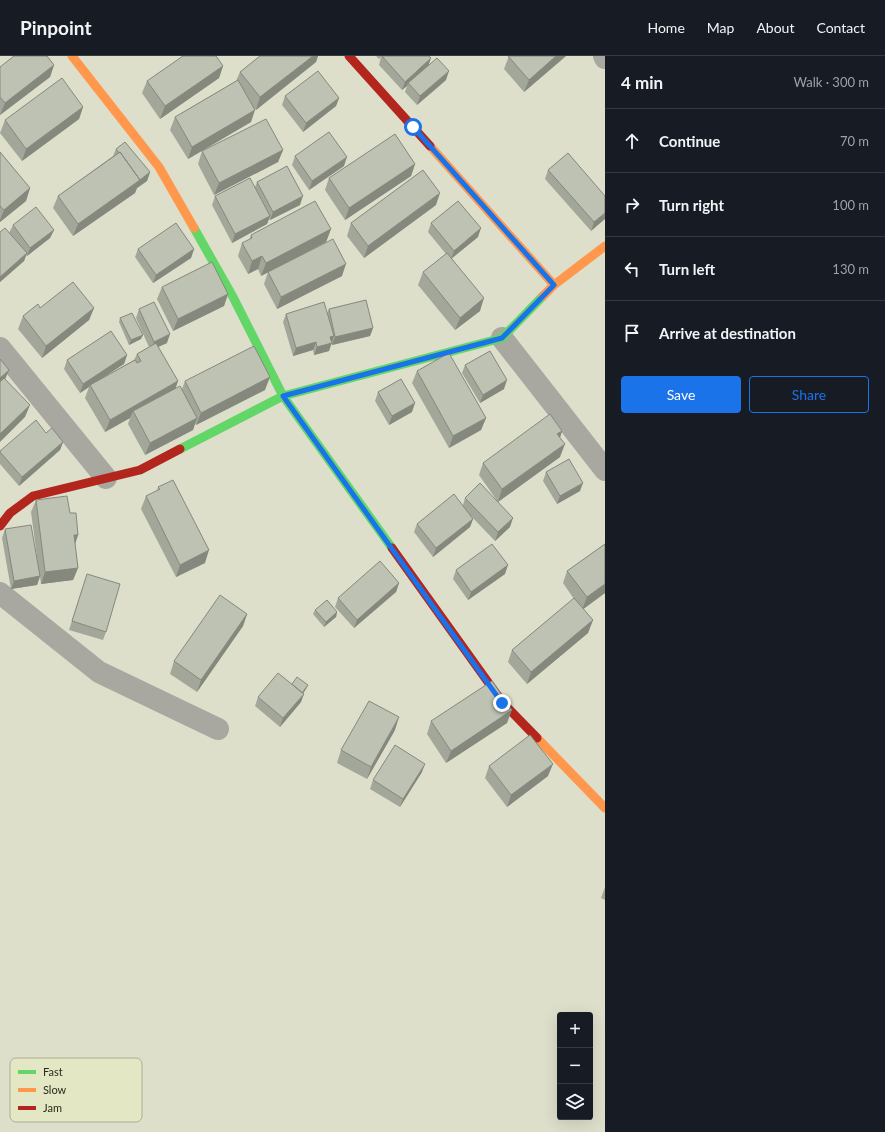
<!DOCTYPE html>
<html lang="en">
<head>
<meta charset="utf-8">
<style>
  body { margin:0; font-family:Lato,sans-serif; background:#20242c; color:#f1f3f6 }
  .controls { position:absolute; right:12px; bottom:12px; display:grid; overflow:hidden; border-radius:4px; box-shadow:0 4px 16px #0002 }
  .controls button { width:36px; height:36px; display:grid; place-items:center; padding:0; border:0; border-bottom:1px solid #363941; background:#171b24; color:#f1f3f6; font:20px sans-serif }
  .stop { position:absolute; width:12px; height:12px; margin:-9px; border:3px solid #1a73e8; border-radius:50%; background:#fff }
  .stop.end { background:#1a73e8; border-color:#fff; box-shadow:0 1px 4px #0008 }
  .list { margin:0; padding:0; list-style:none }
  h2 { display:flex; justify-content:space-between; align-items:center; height:52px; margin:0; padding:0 16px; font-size:17px }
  h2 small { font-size:13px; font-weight:400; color:#9ea1a6 }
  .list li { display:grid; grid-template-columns:26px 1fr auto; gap:12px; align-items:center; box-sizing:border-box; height:64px; padding:0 16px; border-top:1px solid #363941 }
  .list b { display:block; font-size:15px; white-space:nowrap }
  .list em { font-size:13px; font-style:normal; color:#9ea1a6 }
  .actions { display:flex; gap:8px; padding:12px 16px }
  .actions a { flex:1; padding:9px 0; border:1px solid #1a73e8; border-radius:4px; text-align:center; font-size:14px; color:#1a73e8 }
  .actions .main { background:#1a73e8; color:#fff }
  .icon { flex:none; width:22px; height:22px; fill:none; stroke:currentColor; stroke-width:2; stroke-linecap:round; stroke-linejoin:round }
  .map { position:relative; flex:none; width:605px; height:1076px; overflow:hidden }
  header { display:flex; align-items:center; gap:24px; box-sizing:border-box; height:56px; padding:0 20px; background:#171b24; border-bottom:1px solid #363941 }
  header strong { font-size:19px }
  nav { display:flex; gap:22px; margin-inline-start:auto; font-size:14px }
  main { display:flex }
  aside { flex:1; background:#171b24 }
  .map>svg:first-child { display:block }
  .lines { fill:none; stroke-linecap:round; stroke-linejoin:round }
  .street { stroke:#a8a7a0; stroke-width:22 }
  .fast { stroke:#63d668; stroke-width:9 }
  .slow { stroke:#ff974d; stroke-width:9 }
  .jam { stroke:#b3261e; stroke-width:9 }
  .wall { fill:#a3a79a }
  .shaded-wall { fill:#85887d }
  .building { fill:#bec2b3; stroke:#85887d }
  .route { stroke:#1a73e8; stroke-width:5 }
  .key { fill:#e4e7c3; stroke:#acae91; stroke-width:1 }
  .key-label { font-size:11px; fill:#292a1c }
</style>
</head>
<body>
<header>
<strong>Pinpoint</strong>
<nav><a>Home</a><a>Map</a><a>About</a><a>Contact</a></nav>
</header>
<main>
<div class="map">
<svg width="605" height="1076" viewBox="0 0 605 1076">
  <rect width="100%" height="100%" fill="#dddfcb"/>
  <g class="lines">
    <path class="street" d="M 604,0 L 605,2
      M 502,282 L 605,414
      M 0,292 L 106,422
      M 0,537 L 99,616 L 218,673"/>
    <path class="fast" d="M 194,172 L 233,241 L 283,340 L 392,492
      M 180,393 L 283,340 L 502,282 L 543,240"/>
    <path class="slow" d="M 72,0 L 159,111 L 194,172
      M 430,90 L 554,229
      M 543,240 L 554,229 L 605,190
      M 537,682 L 605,752"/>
    <path class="jam" d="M 349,0 L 430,90
      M 0,470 L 10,457 L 33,440 L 140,414 L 180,393
      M 392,492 L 503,647 L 537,682"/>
  </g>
  <path class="wall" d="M 260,0 L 318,0 L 316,6 L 256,54 L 254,52 L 251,66 L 188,103 L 170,74 L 175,61 L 236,25 L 240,16 Z
    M 376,0 L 429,0 L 429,9 L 446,24 L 417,49 L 405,36 L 407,30 L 402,34 L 379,9 L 381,1 L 379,3 Z
    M 509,0 L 566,0 L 524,36 L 504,13 Z
    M 54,9 L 50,21 L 0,59 L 0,11 Z
    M 223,10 L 219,22 L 160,63 L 142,37 L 147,25 Z
    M 285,40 L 339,42 L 336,50 L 303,76 L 282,49 Z
    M 83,51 L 79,63 L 22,105 L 0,77 L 5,64 Z
    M 116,93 L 150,116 L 147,125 L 137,132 L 135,137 L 73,180 L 53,152 L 58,140 L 113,100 Z
    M 283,94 L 278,106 L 214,139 L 198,108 L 202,95 Z
    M 0,96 L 30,132 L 26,145 L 0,166 Z
    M 295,100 L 344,110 L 309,134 L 292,109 Z
    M 415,108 L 411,120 L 345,164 L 325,134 L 329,122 Z
    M 548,114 L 605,140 L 591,175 L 545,123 Z
    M 257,126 L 300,149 L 270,164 L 269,163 L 267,168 L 232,187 L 212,149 L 215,140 L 255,131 Z
    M 436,149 L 364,202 L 347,180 L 351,167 Z
    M 431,167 L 478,181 L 452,202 L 480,255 L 455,274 L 418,229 L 423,216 L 446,198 L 428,176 Z
    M 13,169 L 54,174 L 50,182 L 27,200 L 26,199 L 24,205 L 0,226 L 0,176 L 9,177 Z
    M 331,173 L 326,186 L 261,220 L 258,213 L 248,218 L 238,200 L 242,187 L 249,184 L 251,179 Z
    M 138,193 L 194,193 L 191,202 L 153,227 L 135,201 Z
    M 268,216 L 342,220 L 277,253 L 264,228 Z
    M 162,231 L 228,238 L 224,250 L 173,275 L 157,243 Z
    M 40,252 L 94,252 L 89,264 L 42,302 L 18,273 L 23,260 Z
    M 139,253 L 167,287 L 158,291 L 178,325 L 175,333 L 182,333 L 185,325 L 265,334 L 196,369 L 195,367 L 193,374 L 145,399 L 128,368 L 130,362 L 105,376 L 85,342 L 89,331 L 80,337 L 64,313 L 67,304 L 127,299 L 124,308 L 102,322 L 134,304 L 137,298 L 149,291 L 136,262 Z
    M 329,253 L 373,272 L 370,280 L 332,289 L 332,286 L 329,295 L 314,299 L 313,294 L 293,300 L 283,266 L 286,258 L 327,257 Z
    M 120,262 L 141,283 L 129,289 L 119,266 Z
    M 465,309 L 504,333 L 480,347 L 462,317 Z
    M 417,315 L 486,362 L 481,374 L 449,392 L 412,327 Z
    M 378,336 L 412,356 L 389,369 L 375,345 Z
    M 562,375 L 560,382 L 560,401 L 498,446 L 479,419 L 483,407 Z
    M 46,377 L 63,386 L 60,394 L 19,430 L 0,408 L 0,395 Z
    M 546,416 L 580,435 L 557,448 L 543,425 Z
    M 158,431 L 205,507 L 176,521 L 141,453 L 146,440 L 157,435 Z
    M 465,442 L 510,471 L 495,485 L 470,459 L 473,463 L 470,471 L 433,501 L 414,476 L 417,468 L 463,449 Z
    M 36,444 L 70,457 L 78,479 L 75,488 L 78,512 L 73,524 L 41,528 L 40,521 L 37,529 L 11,533 L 2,482 L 5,473 L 38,509 L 31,456 Z
    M 605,488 L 605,537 L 583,553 L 593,564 L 588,577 L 527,628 L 508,606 L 512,594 L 574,543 L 563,527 L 567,515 Z
    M 456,514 L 505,518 L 468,544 L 453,523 Z
    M 87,518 L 106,576 L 103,584 L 69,574 Z
    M 399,527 L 396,536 L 354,572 L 335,551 L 338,542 Z
    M 315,554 L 337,556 L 336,561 L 324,571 L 313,558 Z
    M 247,558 L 243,570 L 197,636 L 170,618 L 174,605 Z
    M 308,629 L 306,633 L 303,637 L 301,646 L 280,671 L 255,650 L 258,641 Z
    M 431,665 L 507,667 L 446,707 L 427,678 Z
    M 395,674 L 367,723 L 337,707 L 341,694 Z
    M 489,710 L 548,720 L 507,751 L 485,722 Z
    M 422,716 L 400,751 L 370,733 L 373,724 Z
    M 605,831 L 605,844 L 601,842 Z"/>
  <path class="shaded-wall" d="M 313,0 L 318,0 L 316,6 L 256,54 L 260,41 Z
    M 556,0 L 566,0 L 524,36 L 529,24 Z
    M 431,2 L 428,11 L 408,27 L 407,30 L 402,34 L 405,26 Z
    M 54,9 L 50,21 L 0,59 L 5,47 Z
    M 223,10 L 219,22 L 160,63 L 165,50 Z
    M 449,15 L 446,24 L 417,49 L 420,40 Z
    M 339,42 L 336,50 L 303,76 L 306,67 Z
    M 83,51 L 79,63 L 22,105 L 26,93 Z
    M 255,54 L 251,66 L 188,103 L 192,91 Z
    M 283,94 L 278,106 L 214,139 L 219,127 Z
    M 347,101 L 344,110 L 309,134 L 312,125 Z
    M 415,108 L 411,120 L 345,164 L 349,152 Z
    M 150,116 L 147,125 L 137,132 L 140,124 Z
    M 140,124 L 135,137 L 73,180 L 78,168 Z
    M 30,132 L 26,145 L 0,166 L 0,164 L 4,154 Z
    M 440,137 L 436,149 L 364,202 L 368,190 Z
    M 303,140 L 300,149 L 270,164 L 273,156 Z
    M 605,157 L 605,163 L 591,175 L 594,166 Z
    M 270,160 L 267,168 L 232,187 L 235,178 Z
    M 481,172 L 478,181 L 451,203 L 454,195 Z
    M 331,173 L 326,186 L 261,220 L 266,207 Z
    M 54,174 L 50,182 L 27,200 L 30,192 Z
    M 194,193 L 191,202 L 153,227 L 156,219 Z
    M 27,197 L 24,205 L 0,226 L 0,221 Z
    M 262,200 L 258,213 L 248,218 L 252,205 Z
    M 346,208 L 342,220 L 277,253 L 281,241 Z
    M 228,238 L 224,250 L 173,275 L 178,263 Z
    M 484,242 L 480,255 L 455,274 L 460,262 Z
    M 94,252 L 89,264 L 42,302 L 46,290 Z
    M 373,272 L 370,280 L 332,289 L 335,281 Z
    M 170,278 L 167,287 L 151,294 L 154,286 Z
    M 143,279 L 141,283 L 129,289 L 131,284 Z
    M 334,280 L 329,295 L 314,299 L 317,291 L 330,281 Z
    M 316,286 L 313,294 L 293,300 L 296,292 Z
    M 127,299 L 124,308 L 90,330 L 90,329 L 89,331 L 80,337 L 83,328 Z
    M 9,314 L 4,326 L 0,330 L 0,322 Z
    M 270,321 L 265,334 L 196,369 L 201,357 Z
    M 507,324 L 504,333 L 480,347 L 483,339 Z
    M 178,325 L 174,337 L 133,355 L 130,362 L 105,376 L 110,364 Z
    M 415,347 L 412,356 L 389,369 L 392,360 Z
    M 30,349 L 25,361 L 0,386 L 0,378 Z
    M 197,362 L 193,374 L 145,399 L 150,387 Z
    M 486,362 L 481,374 L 449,392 L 453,380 Z
    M 562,375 L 558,387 L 557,378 Z
    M 63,386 L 60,394 L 19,430 L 22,421 Z
    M 565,388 L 560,401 L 498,446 L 502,433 Z
    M 583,427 L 580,435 L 557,448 L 560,440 Z
    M 513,462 L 510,471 L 495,485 L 498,476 Z
    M 473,463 L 470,471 L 433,501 L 436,492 Z
    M 74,479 L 78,479 L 74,491 Z
    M 209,494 L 205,507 L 176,521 L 180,509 Z
    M 508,509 L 505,518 L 468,544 L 471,536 Z
    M 78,512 L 73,524 L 41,528 L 45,516 Z
    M 40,520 L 37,529 L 11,533 L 14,525 Z
    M 399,527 L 396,536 L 354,572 L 357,564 Z
    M 605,528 L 605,537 L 582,554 L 587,541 Z
    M 337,556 L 336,561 L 324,571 L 326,566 Z
    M 247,558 L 243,570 L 197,636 L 201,624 Z
    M 593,564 L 588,577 L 527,628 L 531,616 Z
    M 308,629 L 306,633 L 300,642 L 302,637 Z
    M 304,638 L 301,646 L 280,671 L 283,662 Z
    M 512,654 L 507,667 L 446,707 L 451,695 Z
    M 399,661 L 395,674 L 367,723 L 371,711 Z
    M 425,708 L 422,716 L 400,751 L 403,743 Z
    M 553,708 L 548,720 L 507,751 L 511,739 Z"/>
  <path class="building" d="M 14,0 L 47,0 L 54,9 L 5,47 L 0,41 L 0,11 Z
    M 183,0 L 216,0 L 223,10 L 165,50 L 147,25 Z
    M 260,0 L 313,0 L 260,41 L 240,16 Z
    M 382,0 L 429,0 L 431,2 L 405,26 Z
    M 508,0 L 556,0 L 529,24 Z
    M 437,2 L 449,15 L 420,40 L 408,27 Z
    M 318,15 L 339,42 L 306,67 L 285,40 Z
    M 62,22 L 83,51 L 26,93 L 5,64 Z
    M 238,24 L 255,54 L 192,91 L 175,61 Z
    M 266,63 L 283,94 L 219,127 L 202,95 Z
    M 329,76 L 347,101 L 312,125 L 295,100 Z
    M 395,78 L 415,108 L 349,152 L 329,122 Z
    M 125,86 L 150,116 L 140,124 L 120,96 L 119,97 L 116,93 Z
    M 0,96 L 30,132 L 4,154 L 0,150 Z
    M 120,96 L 140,124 L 78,168 L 58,140 Z
    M 568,97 L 605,140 L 605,157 L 594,166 L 548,114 Z
    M 287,110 L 303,140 L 273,156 L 257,126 Z
    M 423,114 L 440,137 L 368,190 L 351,167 Z
    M 250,122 L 270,160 L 235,178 L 215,140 Z
    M 315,145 L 331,173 L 266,207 L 262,200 L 252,205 L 242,187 L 252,182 L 251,179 Z
    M 458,145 L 481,172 L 454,195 L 431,167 Z
    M 36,151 L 54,174 L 30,192 L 13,169 Z
    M 176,167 L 194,193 L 156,219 L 138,193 Z
    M 5,172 L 27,197 L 0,221 L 0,176 Z
    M 333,183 L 346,208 L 281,241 L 268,216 Z
    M 447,197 L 484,242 L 460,262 L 423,216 Z
    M 212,206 L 228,238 L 178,263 L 162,231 Z
    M 73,226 L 94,252 L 46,290 L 23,260 L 38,248 L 40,252 Z
    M 366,244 L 373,272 L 335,281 L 329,253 Z
    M 154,246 L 170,278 L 154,286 L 139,253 Z
    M 324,246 L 334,280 L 330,281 L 332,287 L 317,291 L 316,286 L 296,292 L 286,258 Z
    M 132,257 L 143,279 L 131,284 L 120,262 Z
    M 111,275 L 127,299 L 83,328 L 67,304 Z
    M 156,287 L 178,325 L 110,364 L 90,329 L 135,304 L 137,307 L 141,305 L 137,298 Z
    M 254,290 L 270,321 L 201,357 L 185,325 Z
    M 490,295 L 507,324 L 483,339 L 465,309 Z
    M 449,297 L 486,362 L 453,380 L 417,315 Z
    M 0,303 L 9,314 L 0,322 Z
    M 4,322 L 30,349 L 0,378 L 0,326 Z
    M 401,323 L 415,347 L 392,360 L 378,336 Z
    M 180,330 L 197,362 L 150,387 L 133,355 Z
    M 550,358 L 562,375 L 557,378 L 565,388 L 502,433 L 483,407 Z
    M 36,364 L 46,377 L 52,372 L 63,386 L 22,421 L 0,396 L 0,395 Z
    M 569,403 L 583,427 L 560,440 L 546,416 Z
    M 173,424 L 209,494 L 180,509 L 146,440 L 160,433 L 158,431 Z
    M 480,427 L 513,462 L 498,476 L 465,442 Z
    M 454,438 L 473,463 L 436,492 L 417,468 Z
    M 67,440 L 70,457 L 76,457 L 78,479 L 74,479 L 78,512 L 45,516 L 36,444 Z
    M 31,469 L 40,520 L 14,525 L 5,473 Z
    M 492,488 L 508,509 L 471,536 L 456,514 Z
    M 605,488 L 605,528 L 587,541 L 567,515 Z
    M 380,505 L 399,527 L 357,564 L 338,542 Z
    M 87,518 L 120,528 L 106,576 L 72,565 Z
    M 220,539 L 247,558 L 201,624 L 174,605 Z
    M 574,542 L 593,564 L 531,616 L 512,594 Z
    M 327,544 L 337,556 L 326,566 L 315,554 Z
    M 278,617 L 304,638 L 283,662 L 258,641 Z
    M 297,621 L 308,629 L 302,637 L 292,628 Z
    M 492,625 L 512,654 L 451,695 L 431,665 Z
    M 369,645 L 399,661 L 371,711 L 341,694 Z
    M 530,679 L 553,708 L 511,739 L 489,710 Z
    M 395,689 L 425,708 L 403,743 L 373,724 Z"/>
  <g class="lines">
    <path class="route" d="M 413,71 L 554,229 L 502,282 L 283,340 L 502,647"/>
  </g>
  <rect x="10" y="1002" width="132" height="64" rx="6" class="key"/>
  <rect x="18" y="1014" width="18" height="4" fill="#63d668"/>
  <rect x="18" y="1032" width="18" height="4" fill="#ff974d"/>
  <rect x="18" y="1050" width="18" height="4" fill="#b3261e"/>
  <g class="key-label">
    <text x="43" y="1020">Fast</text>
    <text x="43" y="1038">Slow</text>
    <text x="43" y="1056">Jam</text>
  </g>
</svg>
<div class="controls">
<button>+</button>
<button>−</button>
<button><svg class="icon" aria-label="layers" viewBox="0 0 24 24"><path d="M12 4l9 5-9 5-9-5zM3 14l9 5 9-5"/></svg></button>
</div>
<div class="stop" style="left:413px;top:71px"></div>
<div class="stop end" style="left:502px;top:647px"></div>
</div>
<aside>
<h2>4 min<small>Walk · 300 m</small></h2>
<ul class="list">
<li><svg class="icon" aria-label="ahead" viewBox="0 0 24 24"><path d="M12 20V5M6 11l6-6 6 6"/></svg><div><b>Continue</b></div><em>70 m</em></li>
<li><svg class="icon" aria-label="right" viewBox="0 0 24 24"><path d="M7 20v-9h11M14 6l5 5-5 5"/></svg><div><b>Turn right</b></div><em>100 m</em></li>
<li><svg class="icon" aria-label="left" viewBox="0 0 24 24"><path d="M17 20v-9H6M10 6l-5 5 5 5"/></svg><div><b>Turn left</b></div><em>130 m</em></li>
<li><svg class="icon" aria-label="arrive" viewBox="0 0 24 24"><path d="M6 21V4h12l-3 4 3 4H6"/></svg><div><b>Arrive at destination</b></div></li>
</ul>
<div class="actions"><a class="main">Save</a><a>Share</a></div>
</aside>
</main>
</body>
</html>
